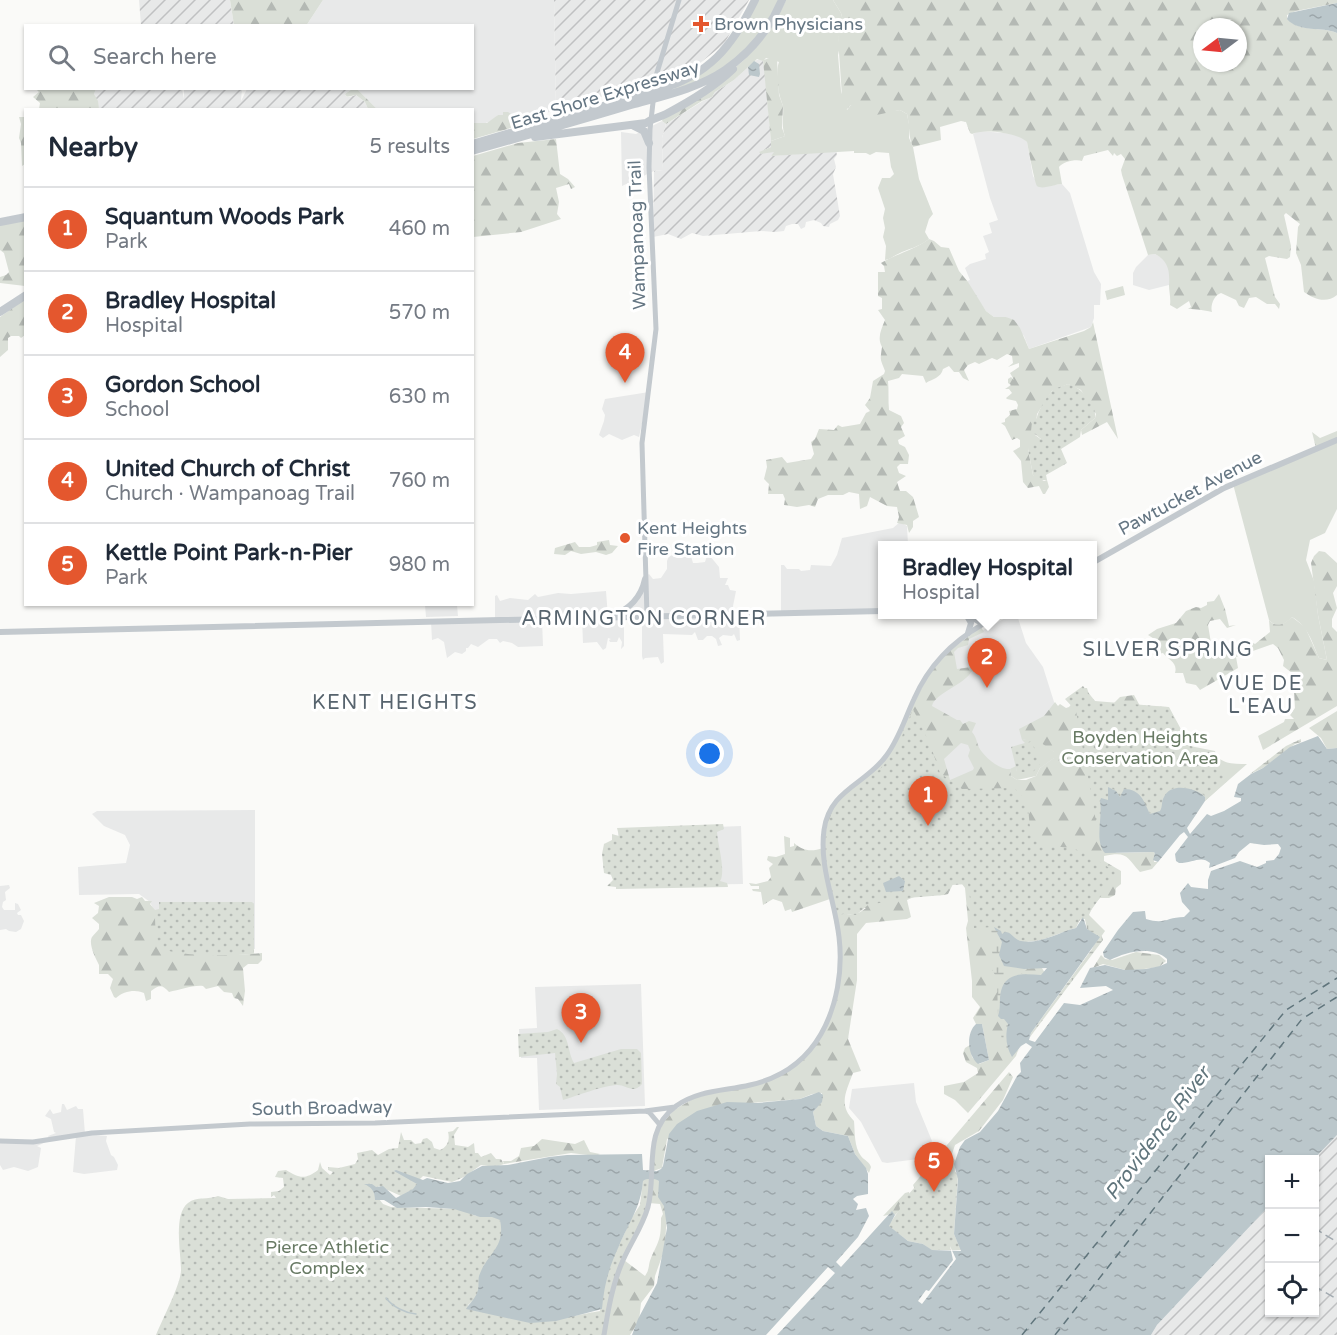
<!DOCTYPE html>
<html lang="en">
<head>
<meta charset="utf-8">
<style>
  body { margin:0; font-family:"Varela Round",sans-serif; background:#f2f2f3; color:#1f2937 }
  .controls { position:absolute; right:18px; bottom:18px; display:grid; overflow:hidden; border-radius:0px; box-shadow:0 2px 4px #0004 }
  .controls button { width:54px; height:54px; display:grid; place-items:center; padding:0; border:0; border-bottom:2px solid #e0e1e3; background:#fff; color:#1f2937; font:30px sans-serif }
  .compass { position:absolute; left:1193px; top:18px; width:54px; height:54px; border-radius:50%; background:#fff; box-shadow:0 2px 4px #0004; rotate:254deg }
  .you { position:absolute; left:710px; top:754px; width:21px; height:21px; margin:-15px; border:4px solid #fff; border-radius:50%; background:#1a73e8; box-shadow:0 0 0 9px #1a73e833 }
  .badge { display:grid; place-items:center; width:39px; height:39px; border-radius:50%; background:#e4572e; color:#fff; font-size:20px; font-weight:700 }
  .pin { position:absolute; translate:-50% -50px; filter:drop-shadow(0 2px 3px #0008) }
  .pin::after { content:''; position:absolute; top:32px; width:21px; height:18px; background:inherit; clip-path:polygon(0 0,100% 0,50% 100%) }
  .popup { position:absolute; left:878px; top:541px; width:219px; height:78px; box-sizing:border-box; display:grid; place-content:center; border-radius:0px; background:#fff; filter:drop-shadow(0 2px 4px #0005); font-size:20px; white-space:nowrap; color:#747a83 }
  .popup b { font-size:22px; color:#1f2937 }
  .popup::after { content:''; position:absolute; left:50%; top:100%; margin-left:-12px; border:12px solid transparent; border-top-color:#fff }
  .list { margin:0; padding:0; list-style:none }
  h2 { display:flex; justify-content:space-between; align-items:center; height:78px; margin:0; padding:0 24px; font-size:26px }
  h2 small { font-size:20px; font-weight:400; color:#747a83 }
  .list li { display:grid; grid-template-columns:39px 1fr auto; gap:18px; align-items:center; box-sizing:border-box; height:84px; padding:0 24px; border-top:2px solid #e0e1e3 }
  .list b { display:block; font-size:22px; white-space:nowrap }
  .list p { margin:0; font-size:20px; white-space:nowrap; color:#747a83 }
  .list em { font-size:20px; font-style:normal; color:#747a83 }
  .icon { flex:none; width:33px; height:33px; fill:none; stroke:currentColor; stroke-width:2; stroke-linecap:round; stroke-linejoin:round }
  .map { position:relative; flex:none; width:1337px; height:1335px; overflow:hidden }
  .search { position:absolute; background:#fff; box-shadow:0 2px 4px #0004; left:24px; top:24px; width:450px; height:66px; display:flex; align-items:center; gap:15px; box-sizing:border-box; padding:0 21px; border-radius:0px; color:#747a83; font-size:22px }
  .panel { position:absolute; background:#fff; box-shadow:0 2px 4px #0004; left:24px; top:108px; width:450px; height:498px; border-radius:0px }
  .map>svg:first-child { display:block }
  .built { fill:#e8e9e9 }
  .industrial { fill:url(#industrial-furrows) }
  .grass { fill:#dadfd7 }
  .forest { fill:url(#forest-firs); fill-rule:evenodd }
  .wetland { fill:url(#wetland-marsh) }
  .park { fill:url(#park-dots) }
  .water { fill:url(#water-ripples) }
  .pier { fill:#fafaf8 }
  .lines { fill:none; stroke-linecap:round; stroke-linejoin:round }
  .stream { stroke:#bbc7cb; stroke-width:1.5 }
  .ferry { stroke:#60757c; stroke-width:1.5; stroke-dasharray:8 6; stroke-linecap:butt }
  .secondary { stroke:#c3c9ce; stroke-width:5 }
  .primary { stroke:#c3c9ce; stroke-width:6 }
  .motorway { stroke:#c3c9ce; stroke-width:8 }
  .rail { stroke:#a2aab0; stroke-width:1.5; stroke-dasharray:9 4.5; stroke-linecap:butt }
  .poi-dot { fill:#e4572e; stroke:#fff; stroke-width:2 }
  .labels { text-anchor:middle; stroke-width:6; stroke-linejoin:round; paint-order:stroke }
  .poi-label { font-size:18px; fill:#657683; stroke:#fff; text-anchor:start }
  .street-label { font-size:18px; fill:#657683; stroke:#fff }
  .park-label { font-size:18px; fill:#687a64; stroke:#fff }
  .neighbourhood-label { font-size:20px; letter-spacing:1.5px; fill:#57646e; stroke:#fff }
  .water-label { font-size:20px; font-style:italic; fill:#60757c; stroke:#fff }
</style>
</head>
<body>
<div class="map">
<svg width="1337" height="1335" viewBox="0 0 1337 1335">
  <defs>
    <pattern id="industrial-furrows" width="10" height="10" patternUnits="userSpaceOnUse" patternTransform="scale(1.5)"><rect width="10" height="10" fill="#e8e9e9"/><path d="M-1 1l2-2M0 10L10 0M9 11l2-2" fill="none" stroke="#c0c1c2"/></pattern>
    <pattern id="forest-firs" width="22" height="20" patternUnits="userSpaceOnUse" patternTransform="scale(1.5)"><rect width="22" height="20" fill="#dadfd7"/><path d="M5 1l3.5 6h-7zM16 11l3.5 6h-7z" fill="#b4b9b4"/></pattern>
    <pattern id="wetland-marsh" width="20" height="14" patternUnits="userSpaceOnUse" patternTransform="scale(1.5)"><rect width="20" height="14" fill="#dadfd7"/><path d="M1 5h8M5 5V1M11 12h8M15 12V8" fill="none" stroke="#b4b9b4"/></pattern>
    <pattern id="park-dots" width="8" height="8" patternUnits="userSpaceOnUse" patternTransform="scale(1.5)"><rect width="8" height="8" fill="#dadfd7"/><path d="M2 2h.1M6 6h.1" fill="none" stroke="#b4b9b4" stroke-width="1.8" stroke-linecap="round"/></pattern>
    <pattern id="water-ripples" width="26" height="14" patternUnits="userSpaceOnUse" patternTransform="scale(1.5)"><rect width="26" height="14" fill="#bbc7cb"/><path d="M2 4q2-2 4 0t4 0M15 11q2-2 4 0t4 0" fill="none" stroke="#9ca6aa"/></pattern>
  </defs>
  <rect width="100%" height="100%" fill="#fafaf8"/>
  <path class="built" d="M 323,0 L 554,0 L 556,110 L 517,122 L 517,118 L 511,116 L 498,115 L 492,121 L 479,125 L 473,123 L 472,110 L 377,109 L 357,89 L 472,88 L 472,26 L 306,26 Z
    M 662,121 L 666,124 L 662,138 L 663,170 L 654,171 L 622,186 L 621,132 L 636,134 Z
    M 979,131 L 1016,134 L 1021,136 L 1027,142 L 1033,176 L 1040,187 L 1062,184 L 1070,193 L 1094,272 L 1101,284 L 1100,305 L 1094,305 L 1094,318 L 1091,327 L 1029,349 L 1024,336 L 1006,317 L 994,317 L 986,311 L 973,292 L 967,281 L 970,280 L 965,268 L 970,264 L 986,259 L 985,254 L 989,252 L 983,236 L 992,233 L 989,223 L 998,220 L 990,198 L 973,134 Z
    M 1155,254 L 1164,259 L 1169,267 L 1171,278 L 1169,285 L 1149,290 L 1133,285 L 1133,273 L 1136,267 L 1148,255 Z
    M 649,392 L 639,437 L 634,435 L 622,440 L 609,434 L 603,438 L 599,435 L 604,421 L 605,415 L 602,409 L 605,399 Z
    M 900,522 L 907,526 L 908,545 L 882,546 L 882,611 L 781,613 L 781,565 L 784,565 L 787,569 L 799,569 L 801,571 L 810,570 L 811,565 L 831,566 L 837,555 L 842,538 L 893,528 Z
    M 679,554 L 682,557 L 691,556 L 693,563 L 697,563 L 705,562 L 707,556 L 710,556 L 719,567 L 720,578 L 728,578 L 725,585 L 728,585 L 730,590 L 736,591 L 733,606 L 734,612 L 739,615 L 740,640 L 737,641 L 734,634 L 732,636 L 723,635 L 719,638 L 722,645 L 718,646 L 716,639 L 712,636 L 707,636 L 703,640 L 698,640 L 695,632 L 692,635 L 663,634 L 664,662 L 661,664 L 658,657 L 645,658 L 643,660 L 642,656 L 642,617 L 624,618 L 624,646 L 621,649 L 622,642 L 619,637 L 617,642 L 610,642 L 609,640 L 611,639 L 608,638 L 606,648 L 603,650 L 597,642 L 583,643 L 582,618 L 542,620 L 543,646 L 518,647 L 512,643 L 503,641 L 500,643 L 497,639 L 489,639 L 478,647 L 471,644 L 468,648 L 466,648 L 466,651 L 462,654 L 455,652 L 447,658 L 444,642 L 438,638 L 432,640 L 431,622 L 495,620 L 495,596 L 497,595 L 500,601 L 510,598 L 528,600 L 535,594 L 538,597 L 558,593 L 571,594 L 606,591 L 608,617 L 632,604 L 646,576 L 649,574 L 653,579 L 661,578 L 667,569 L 667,561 L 669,556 Z
    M 425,605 L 457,605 L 458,616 L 426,617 Z
    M 1011,615 L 1017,615 L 1026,643 L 1043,667 L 1055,705 L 1057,763 L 962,789 L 940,773 L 930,744 L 932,672 L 965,640 Z
    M 255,810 L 255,949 L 155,952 L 156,915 L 150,902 L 139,894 L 79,895 L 78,867 L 126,863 L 130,845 L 125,835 L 104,826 L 92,814 L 97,811 Z
    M 741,826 L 743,884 L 619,886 L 618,831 Z
    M 9,885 L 10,888 L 5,892 L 6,900 L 3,902 L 2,907 L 4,910 L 15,910 L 15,903 L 18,904 L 21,910 L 17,913 L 18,915 L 21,915 L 24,921 L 21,929 L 16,932 L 9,931 L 6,929 L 0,930 L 0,886 Z
    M 641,984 L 645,1106 L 539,1110 L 537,1058 L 521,1058 L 519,1029 L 537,1028 L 535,987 Z
    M 914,1083 L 916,1102 L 932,1141 L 922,1157 L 918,1159 L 887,1163 L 882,1162 L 861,1122 L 849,1108 L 852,1089 Z
    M 62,1104 L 64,1104 L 67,1110 L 76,1106 L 78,1109 L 83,1109 L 85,1134 L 107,1136 L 106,1141 L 111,1155 L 114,1157 L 118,1165 L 117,1170 L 84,1174 L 73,1172 L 76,1136 L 50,1139 L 48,1136 L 56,1133 L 54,1132 L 51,1119 L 45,1116 L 50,1109 L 53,1114 L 61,1112 Z
    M 0,1142 L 46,1142 L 37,1146 L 41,1148 L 38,1167 L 28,1171 L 14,1167 L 3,1170 L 0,1165 Z"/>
  <path class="industrial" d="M 139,0 L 230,0 L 234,25 L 141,25 Z
    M 554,0 L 749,0 L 724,44 L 690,71 L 556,110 Z
    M 760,59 L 763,61 L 765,72 L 771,141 L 771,147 L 760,152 L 775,152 L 771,156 L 836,151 L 837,155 L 834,159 L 836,167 L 833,174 L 840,216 L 838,220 L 830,224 L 829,227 L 823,226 L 821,223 L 814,220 L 806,222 L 805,227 L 801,229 L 798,224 L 792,224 L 786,226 L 784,231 L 775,232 L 761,231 L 703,236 L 692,233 L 681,239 L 668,234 L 653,237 L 654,171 L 663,170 L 662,138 L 666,124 L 703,101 L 712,97 L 715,92 L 734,80 L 748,67 L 748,71 L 754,61 Z
    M 242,88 L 241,101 L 247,89 L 352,89 L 345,94 L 346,96 L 349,97 L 356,95 L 365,102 L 368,109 L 99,109 L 94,94 L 96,89 L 182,89 L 184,99 L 184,89 Z
    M 1337,1135 L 1337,1335 L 1151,1335 L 1157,1325 L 1269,1206 L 1270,1312 L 1314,1312 L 1314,1159 Z"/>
  <path class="grass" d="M 757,0 L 779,0 C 763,30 746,56 715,73 C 703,80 689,84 676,90 L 674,88 L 711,67 Z
    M 786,0 L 833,0 L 841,13 L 844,25 L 838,38 L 840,46 L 838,55 L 841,91 L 847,110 L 851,105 L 893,111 L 900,110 L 907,114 L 909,124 L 909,138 L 913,147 L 919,179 L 933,214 L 929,219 L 925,232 L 929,239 C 918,248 909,248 898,254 C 893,256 891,259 885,260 L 886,246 L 883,237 L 885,228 L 883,218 L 885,209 L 878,188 L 882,178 L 890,178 L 894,174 L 891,167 L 889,153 L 876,152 L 870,155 L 866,153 L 854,153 L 854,151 L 771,156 L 774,152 L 761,154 L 759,152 L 771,147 L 771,141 L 785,136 C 781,126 784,117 783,106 C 783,106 780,97 780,97 C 778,89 776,69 779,62 L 766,58 L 763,61 L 757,59 L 734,80 L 715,92 L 712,97 L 702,101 L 699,95 C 738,68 767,44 786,0 Z
    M 1123,286 L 1125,295 L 1107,300 L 1105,291 Z
    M 1337,440 L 1337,509 L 1325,533 L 1310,540 L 1306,560 L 1314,581 L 1318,615 L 1327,660 L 1319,658 C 1312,642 1308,626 1292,617 C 1284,625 1277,629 1269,620 L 1233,484 Z
    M 1030,738 L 1040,741 L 1054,752 L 1054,758 L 1040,768 L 1036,776 L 1017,780 L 1011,776 L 1010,769 L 1016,766 L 1017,772 L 1025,743 L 1022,740 Z"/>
  <path class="forest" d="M 230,0 L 323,0 L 306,26 L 234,25 Z
    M 833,0 L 1337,0 L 1337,3 L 1296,11 L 1287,15 L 1287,18 C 1299,33 1321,26 1337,33 L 1337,295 C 1326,304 1314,299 1304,292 L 1301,265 L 1296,253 L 1298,227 L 1300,224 L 1286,213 L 1284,215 L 1291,246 L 1290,257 L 1287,259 L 1269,256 L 1265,258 L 1275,297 L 1280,304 L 1279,309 L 1275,304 L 1267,304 L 1256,297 L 1249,298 L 1244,308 L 1239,306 L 1236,300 L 1221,293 C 1214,295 1210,306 1212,312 C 1203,310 1197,309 1188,309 L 1191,307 L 1189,301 L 1177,309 L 1170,305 C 1171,298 1169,292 1169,285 C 1170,270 1168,261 1155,254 L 1148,255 L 1122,175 L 1121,170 L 1125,159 L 1121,154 L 1117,156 L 1114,153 L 1113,156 L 1108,150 L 1084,156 L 1082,161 C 1075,159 1063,162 1059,167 L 1062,184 C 1056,184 1042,190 1037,186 C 1035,184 1028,148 1027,142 C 1019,133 983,128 972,134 L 970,133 L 966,122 L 961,121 L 940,127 L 941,140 L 913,147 C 908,136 910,126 907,114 L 900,110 C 888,112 876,117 864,114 C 859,112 855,107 851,105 L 845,111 L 842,110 L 839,102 L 842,96 L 838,38 L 839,30 L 844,25 L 841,13 ZM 1202,27 L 1238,27 L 1238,63 L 1202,63 Z
    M 774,57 L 777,59 L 779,95 L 783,106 L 782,128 L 785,136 L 771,141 L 763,60 Z
    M 36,89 L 96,89 L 94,94 L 98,101 L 99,109 L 39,109 L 40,103 L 33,97 L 39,92 Z
    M 352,89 L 357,89 L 377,109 L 368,109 L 365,102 L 356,95 C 352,95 347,99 345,94 Z
    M 699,95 L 702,101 L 666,124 L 662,121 L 664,116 Z
    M 503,112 L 508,112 L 517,118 L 514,127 L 473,139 L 473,123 L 487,123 L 498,115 L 503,115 Z
    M 19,117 L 26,117 L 25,164 L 22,166 L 21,143 L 19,138 L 21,124 Z
    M 556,139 L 560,174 L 568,179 L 575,187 L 571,189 L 569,184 L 556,188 L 559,202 L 557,214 L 561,219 L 521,232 L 473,237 L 473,156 L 518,143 Z
    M 25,220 L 25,286 L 0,283 L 0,277 L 6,275 L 9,272 L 4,253 L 0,250 L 0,225 Z
    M 929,239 L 934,241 L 941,247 L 949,248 L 959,271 L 968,282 L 986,311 L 994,317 L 1006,317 L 1014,320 L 1020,328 L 1029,349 L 1084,331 L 1091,327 L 1093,322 L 1118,439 L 1107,422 L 1082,435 L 1081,430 L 1095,418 L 1096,414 L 1081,390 L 1068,384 L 1052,391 L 1037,414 L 1035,435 L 1042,440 L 1028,449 L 1033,475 L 1044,481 L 1047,480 L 1049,487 L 1045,494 L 1043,494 L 1039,486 L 1028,488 L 1023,482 L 1021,461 L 1013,451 L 1020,447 L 1020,440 L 1017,438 L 1012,440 L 1005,426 L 1001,423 L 1005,422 L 1005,419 L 1010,415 L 1009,411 L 1017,409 L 1018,405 L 1016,401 L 1007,399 L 1006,398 L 1012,393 L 1009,389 L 1005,389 L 1011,385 L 1008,383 L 1008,379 L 1011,377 L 1014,380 L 1010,373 L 1019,367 L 1019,363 L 1008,367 L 1013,363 L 1012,356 L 1007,354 L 997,360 L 992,358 L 979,364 L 975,362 L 968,365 L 964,370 L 969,381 L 963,378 L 959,372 L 954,372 L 949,366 L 943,369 C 941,378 932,379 926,383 L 923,376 L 902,374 L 899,378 L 888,381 C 889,391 888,400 889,410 L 901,416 L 904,423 L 901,427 L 905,436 L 898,440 L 899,444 L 905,447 L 909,455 L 908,464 L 900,464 L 897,467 L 899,473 L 906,476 L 897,482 L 900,491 L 906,491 L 913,497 L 919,517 L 913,521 L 913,527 L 909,533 L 907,525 L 897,523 L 899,517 L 897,507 L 887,506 L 870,497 L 867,506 L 860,509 L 859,494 L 849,492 L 843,495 L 828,495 L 818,499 L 815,507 L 809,505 L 797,507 L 784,505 L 785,499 L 783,494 L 768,494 L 769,484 L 764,479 L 767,467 L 766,460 L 782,457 L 787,463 L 811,459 L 814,454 L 811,442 L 815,439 L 819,429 L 834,430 L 838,425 L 842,427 L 860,424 L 866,413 L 870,411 L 865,405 L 870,398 L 873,381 L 884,374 L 885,371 C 880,358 880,361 882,347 C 877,338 881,330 885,320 L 878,310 L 882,309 L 882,298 L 878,296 L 878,272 L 885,272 L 884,266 L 881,263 C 896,254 914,250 929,239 Z
    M 25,299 L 25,335 L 21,338 L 19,336 L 11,336 L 8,338 L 8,350 L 0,357 L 0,317 Z
    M 1337,431 L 1337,440 L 1316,448 L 1312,432 L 1320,438 Z
    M 609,540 L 610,545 L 618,546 L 612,553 L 606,555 L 596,552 L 581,554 L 571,551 L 565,555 L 554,554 L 555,548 L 575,542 L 579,547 L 590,547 L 597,545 L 597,542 Z
    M 1319,551 L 1325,552 L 1337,563 L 1337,586 L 1333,593 L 1337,608 L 1332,619 L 1332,627 L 1337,632 L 1337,706 L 1263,750 L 1258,736 L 1284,722 L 1285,719 L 1294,719 L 1290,715 L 1295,708 L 1294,690 L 1290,686 L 1294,678 L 1292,673 L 1283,666 L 1284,660 L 1278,648 L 1273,644 L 1236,657 L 1238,668 L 1200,690 L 1196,685 L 1186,683 L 1183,673 L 1175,673 C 1178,663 1169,660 1163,653 L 1152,655 L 1159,649 L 1156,640 L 1148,635 L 1157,629 L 1176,623 L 1186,611 L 1196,607 L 1201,608 L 1207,605 L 1207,602 L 1214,601 L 1219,594 L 1225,609 L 1229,626 L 1236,625 L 1227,628 L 1220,619 L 1210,621 L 1208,625 L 1211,643 L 1227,642 L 1234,645 L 1248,640 L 1255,644 L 1270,632 L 1269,620 C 1277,629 1284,624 1292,617 L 1305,627 L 1319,658 L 1327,660 L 1318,615 L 1311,563 L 1314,556 Z
    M 981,627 L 984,632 L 969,639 L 968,645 L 958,648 L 954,652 L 957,669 L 971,667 L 976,669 L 971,672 C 964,685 935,693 932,706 L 957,720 L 960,720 L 963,724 L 969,721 L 976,723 L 972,732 C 978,739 976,745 982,752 C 988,760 1001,770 1010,769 L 1011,776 L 1017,780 L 1026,780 L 1036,776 L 1040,768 L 1054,758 L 1054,752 C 1043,745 1036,736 1022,740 L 1019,729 L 1044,716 L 1055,702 L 1058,706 L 1060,704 L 1066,708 L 1069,707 L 1085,688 L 1087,688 L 1091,701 L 1112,705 L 1120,697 L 1134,695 L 1140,706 L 1145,705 L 1146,706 L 1169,707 L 1190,746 L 1215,751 C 1218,764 1234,764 1247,764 L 1205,801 L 1205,799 L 1115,853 L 1153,852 L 1155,853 L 1154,862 L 1158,862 L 1152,869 L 1140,872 C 1126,857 1128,851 1104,856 L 1104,861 L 1121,871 L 1121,884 L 1116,888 L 1115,895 L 1109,898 L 1100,898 L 1093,906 L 1089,915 L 1105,931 L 1098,941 L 1083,916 L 1074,928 L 1040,940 L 1026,942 L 1045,973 L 1016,1056 L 968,1113 L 955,1100 L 944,1094 L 944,1086 L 964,1082 L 978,1073 L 977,1068 L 966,1062 L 963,1053 L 965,1048 L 970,1045 L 972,1057 L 979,1064 L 989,1060 L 982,1024 L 976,1024 L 973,1018 L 980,1007 L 972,997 L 972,981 L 966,928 L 968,921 L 965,888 L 962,884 L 953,884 L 948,894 C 937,897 931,893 922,894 C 918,895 912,898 907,900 L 911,917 L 907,919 L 866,923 L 857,934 L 857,980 L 848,1039 L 861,1071 L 853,1073 C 846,1092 838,1105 854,1121 C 855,1132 854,1147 861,1156 C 865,1161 869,1161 871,1167 L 869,1173 L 855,1154 L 848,1136 L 823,1131 L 816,1126 L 813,1112 L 822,1101 L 822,1093 L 812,1094 L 800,1099 L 750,1103 L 667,1139 L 662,1168 L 653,1171 L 654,1146 L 661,1125 L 674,1110 L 696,1097 L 761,1083 L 797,1064 L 820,1036 L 836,994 L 840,953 L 832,908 C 845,915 854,918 866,908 L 830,899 L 792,912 L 791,909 L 785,911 L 782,902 L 773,899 L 763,905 L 761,892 L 753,891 L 752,889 L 759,889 L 759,886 L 751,886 L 749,883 L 756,884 L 768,881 L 771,877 L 769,868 L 773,864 L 767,860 L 768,856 L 776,857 L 785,854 L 784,836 L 790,838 L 790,847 L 794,846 L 794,843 C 803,851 811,852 823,848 L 830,808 L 884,759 L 936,661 ZM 961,743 L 968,745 L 970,750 L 968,756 L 974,768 L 973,770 L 950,780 L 944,759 Z
    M 1337,711 L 1337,748 L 1327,749 L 1321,738 L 1309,728 Z
    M 109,897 L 132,897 L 137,899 L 142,897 L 145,901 L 152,901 L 150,904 L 155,910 L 155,917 L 183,952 L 239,955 L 262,953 L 262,960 L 258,964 L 248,964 L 243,968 L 245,991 L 243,1006 L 238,999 L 234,998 L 232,993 L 224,992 L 218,986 L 206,989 L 203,986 C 192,985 180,990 169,992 C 162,984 159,985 151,991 L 151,999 L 146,1001 L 144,993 C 136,989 123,991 116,998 L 114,997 L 110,988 L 113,979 L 108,974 L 99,974 L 99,965 C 96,959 88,944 92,937 C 94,934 97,932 99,929 L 99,924 L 92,918 L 98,913 L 99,906 L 94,903 Z
    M 1136,952 L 1159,955 L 1166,961 L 1159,967 L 1129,971 L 1103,964 L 1093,968 L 1101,955 L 1105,959 L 1112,960 Z
    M 1009,1072 L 1013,1077 L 1003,1100 L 979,1131 L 955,1145 L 950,1160 L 915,1190 L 913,1185 Z
    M 542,1139 L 575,1144 L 584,1140 L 590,1152 L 600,1154 L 596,1156 L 571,1153 L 504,1164 L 503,1161 L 511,1161 L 519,1156 L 521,1148 L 534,1146 Z
    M 651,1178 L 658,1178 L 667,1207 L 665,1248 L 655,1276 L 654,1286 L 641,1303 L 639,1321 L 630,1335 L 604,1335 L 610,1304 L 624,1260 L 645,1276 C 650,1269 648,1265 651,1258 C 659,1240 661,1240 661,1218 L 663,1214 L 660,1204 L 649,1203 Z
    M 909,1192 L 911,1200 L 895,1215 L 892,1212 L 888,1215 L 883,1216 L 905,1193 Z"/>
  <path class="wetland" d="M 1301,739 L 1301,742 L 1295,744 L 1263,768 L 1250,774 L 1286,746 Z
    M 1085,919 C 1090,928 1101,930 1103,940 L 1030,1037 L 1031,1033 L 1092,949 L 1098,935 L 1094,935 L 1087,929 Z
    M 992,926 L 1055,935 L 1033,941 L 998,931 L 1002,942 L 999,955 L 1004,966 L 1031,968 L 1021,972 L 1010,970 L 1026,975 L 1020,974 L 1001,992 L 998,1016 L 997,979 L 992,969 L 993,958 L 989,930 Z
    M 1000,1018 L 1004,1019 L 1008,1024 C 1005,1036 1006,1046 1012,1057 L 1023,1045 L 1011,1059 L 1003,1049 L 1001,1034 L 1005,1028 Z"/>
  <path class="park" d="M 1068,384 C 1081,387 1097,404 1095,418 L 1081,430 L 1080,437 L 1061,449 L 1067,463 L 1046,475 L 1047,480 L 1037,480 L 1033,475 L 1028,449 L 1029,445 L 1041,439 L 1031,431 L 1032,422 L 1037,418 C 1037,412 1049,393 1054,389 C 1059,387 1063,386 1068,384 Z
    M 1083,686 L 1095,701 L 1168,707 L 1189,745 L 1197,749 L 1209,751 L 1215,769 L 1229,779 L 1205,801 L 1204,795 C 1193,789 1171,781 1164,797 C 1161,802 1163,807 1160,811 L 1150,814 L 1146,803 L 1124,789 L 1120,798 L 1116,791 L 1110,787 L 1108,800 L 1100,801 L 1102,823 L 1099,838 L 1076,711 L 1065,699 Z
    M 913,709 L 930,744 L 940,773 L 962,789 L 1014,788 C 1020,793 1025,799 1027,807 C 1031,819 1027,829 1036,839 C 1047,852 1060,844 1075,849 C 1090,855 1103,864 1117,873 L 1085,919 L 1080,919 L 1076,928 C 1058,932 1027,952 1011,933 L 1002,935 L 995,927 L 974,928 L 968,884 L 952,885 L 944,895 L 907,898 L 868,905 L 856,915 L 843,914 L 837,916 C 828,880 813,826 843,797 C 858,782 875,778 889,759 C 900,745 906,726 913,709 Z
    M 1032,741 L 1040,764 L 1033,772 L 1017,772 L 1011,747 Z
    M 723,824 L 724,829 L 717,832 C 718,846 726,872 720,881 L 727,883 L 728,887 L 616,889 L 616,887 L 607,886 L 613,880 L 611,875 L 604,873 L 602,854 L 604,844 L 612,840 L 612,834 L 619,836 L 617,828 Z
    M 159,902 L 252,902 L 254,904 L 254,954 C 231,956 180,957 160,948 C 155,936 155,923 155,910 L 159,909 Z
    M 557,1029 C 570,1035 567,1051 574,1063 L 621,1049 L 637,1049 L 641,1053 L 642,1084 C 633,1095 626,1084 616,1085 C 598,1087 580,1095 563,1100 L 560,1087 L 556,1084 L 557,1074 L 555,1053 L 519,1057 L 518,1034 L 548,1032 Z
    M 457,1127 L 459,1127 L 454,1135 L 455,1145 L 468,1147 L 474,1143 L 475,1153 L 478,1153 L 481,1157 L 491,1153 L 496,1159 L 501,1159 L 504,1164 L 495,1167 L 481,1165 L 464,1177 L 452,1182 L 423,1176 L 419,1180 L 419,1186 L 401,1196 L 379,1186 L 376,1189 L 375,1194 L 383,1204 L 391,1207 L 461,1209 L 476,1216 L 495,1216 L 500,1218 L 503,1235 L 478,1296 L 468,1305 L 469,1308 C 477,1313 485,1311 492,1313 C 538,1328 555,1319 600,1311 L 601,1299 L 609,1267 L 631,1219 L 640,1205 L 643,1180 L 650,1177 L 649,1203 L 621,1265 L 604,1335 L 156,1335 C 162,1320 181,1284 181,1270 C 181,1253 173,1214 188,1203 C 197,1196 208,1200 218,1196 L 228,1199 L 276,1198 L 274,1195 L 271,1197 L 271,1192 L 279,1191 L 284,1187 L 283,1178 L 275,1177 L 278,1171 L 286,1170 C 299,1178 305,1180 318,1170 L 320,1162 L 322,1168 L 330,1175 L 333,1172 L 328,1170 L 328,1167 L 339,1168 L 355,1164 L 358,1159 L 357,1153 L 372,1150 L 378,1155 L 389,1149 L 398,1148 L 401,1132 L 404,1140 L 411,1140 L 415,1144 L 421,1143 L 423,1139 L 427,1138 L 432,1142 L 434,1148 L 440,1150 C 448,1147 450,1139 448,1132 L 453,1131 Z
    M 946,1152 L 955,1160 L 955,1171 L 958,1176 L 954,1234 L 961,1250 L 931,1250 L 923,1244 L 908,1241 L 888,1226 L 900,1209 L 899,1205 Z"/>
  <path class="water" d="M 1337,3 L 1337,33 C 1321,26 1299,33 1287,19 L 1289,13 Z
    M 754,61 L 759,64 L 760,74 L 759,77 L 749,75 L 748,67 Z
    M 1318,736 L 1327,749 L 1337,748 L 1337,1135 L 1314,1159 L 1270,1160 L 1269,1206 L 1157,1325 L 1151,1335 L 777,1335 L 835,1273 L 828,1267 L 766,1335 L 632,1335 L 638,1319 L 657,1283 L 667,1228 L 664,1206 L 658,1197 L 659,1181 C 655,1178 646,1178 643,1181 C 641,1207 629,1222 619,1246 C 609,1267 604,1285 602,1309 L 556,1321 L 530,1323 L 466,1309 C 469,1304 476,1298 478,1290 C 479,1285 478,1280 479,1276 C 487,1253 506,1248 500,1220 L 492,1217 L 480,1217 L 454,1209 L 426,1207 L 397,1208 L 384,1200 L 375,1200 C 375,1192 372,1187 364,1184 L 372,1184 L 376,1187 L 383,1186 L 396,1198 L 413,1189 L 417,1184 L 394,1171 L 396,1170 L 423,1180 L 427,1178 L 448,1183 L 460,1181 L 467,1174 L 482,1166 L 508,1165 L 549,1157 L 567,1155 L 642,1154 L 643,1170 L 657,1171 L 661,1169 L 663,1166 L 669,1134 L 677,1124 L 697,1111 L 727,1102 L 758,1103 L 800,1099 L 819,1092 L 823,1095 L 822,1102 L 813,1112 L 816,1126 L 823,1131 L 848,1136 L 855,1154 L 866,1168 L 868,1174 L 868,1194 L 857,1196 L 853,1199 L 858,1204 L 856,1210 L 866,1208 L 869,1216 L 858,1237 L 836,1262 L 841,1267 L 892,1211 L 895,1215 L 889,1226 L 908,1241 L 923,1244 L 932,1250 L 961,1251 L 954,1234 L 958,1179 L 954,1164 L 960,1147 L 965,1140 L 980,1132 L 998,1111 L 1017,1076 L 1021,1072 L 1020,1063 L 1032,1047 L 1026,1043 L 1021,1046 L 1012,1057 C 1006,1047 1005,1036 1008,1024 L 1004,1019 L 1001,1019 L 998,1016 C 1001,1008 999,999 1001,991 C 1006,971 1025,974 1041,975 L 1047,968 L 1024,969 L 1004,966 L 999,955 L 1002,942 L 997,933 L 998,931 L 996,931 L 994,927 L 1001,931 L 1002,934 L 1005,932 C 1012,932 1013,939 1021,941 C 1039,945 1059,932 1076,928 L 1083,917 L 1087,929 L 1100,937 L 1031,1033 L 1029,1040 L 1035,1042 L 1064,1003 L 1080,1005 L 1113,990 L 1106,986 L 1080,988 L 1090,968 L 1105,965 L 1125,970 L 1146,969 L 1160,966 L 1167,963 L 1167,959 C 1152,945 1126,952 1110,960 L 1104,957 L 1103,952 L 1118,930 L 1133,912 L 1145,911 L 1146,919 C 1165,925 1167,917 1184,917 L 1190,911 L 1182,902 L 1180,893 L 1188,883 L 1191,887 L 1208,889 L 1208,880 L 1211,871 L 1240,861 L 1257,867 L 1266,863 L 1266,861 L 1274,860 L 1279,854 L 1281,848 L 1278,844 L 1264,845 L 1250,843 L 1239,852 L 1235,858 L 1209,868 L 1210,863 C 1201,855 1193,863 1179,863 L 1176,861 L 1175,854 L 1188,837 L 1184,832 L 1180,835 L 1158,862 L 1153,860 L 1155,853 L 1153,852 L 1105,853 C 1094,841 1103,818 1100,801 L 1101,798 L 1108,800 L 1108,787 L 1116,791 L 1120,797 L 1124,789 C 1141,789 1144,802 1150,814 L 1160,811 C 1163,806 1161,802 1164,797 C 1171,782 1196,788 1205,797 L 1205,801 L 1187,828 L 1190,834 L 1207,814 L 1211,816 L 1224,811 L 1241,801 L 1241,798 L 1234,797 L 1238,784 L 1251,774 L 1263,768 L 1290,747 Z
    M 899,876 L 905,881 L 903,891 L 886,892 L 883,883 Z
    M 976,1024 L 982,1024 L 989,1060 L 978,1064 C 967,1055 966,1033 976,1024 Z"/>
  <path class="pier" d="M 950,1246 L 956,1259 L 922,1304 L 918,1301 L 926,1290 L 929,1291 L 953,1260 Z"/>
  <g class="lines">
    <path class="stream" d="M 386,1298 C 393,1307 405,1313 416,1314"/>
    <path class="ferry" d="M 1022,1335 L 1286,1010 L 1337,978
      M 1055,1335 L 1302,1019 L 1337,997"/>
    <path class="secondary" d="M 647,616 L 642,443 L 656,329 L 649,167 L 650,129 L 656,76 L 679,0
      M 645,1111 L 649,1112 L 660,1125
      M 0,1141 L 33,1142 L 92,1133 L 250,1124 L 375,1123 L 645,1111 L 675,1107
      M 604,1335 C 608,1311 612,1287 621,1265 C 629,1245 642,1228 648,1207 C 657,1172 642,1131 676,1106 C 698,1090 725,1091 750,1085 C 781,1078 805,1062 821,1034 C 837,1006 843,970 839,937 C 835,901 819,867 824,830 C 829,790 866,784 886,756 C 899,739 905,718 914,699 C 929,665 951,643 983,624"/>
    <path class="primary" d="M 1092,563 L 1224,488 L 1337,440
      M 966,614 L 983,624 L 1001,614
      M 611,616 C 628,610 641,598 645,579
      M 967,616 L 971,623 L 968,633
      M 0,632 L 882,611"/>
    <path class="motorway" d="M 634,126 L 644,131 L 649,143
      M 535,137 L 646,123 C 653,118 658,118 666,114 C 689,102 714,87 733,69
      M 472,144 L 658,90 C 709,75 732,47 755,0
      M 472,151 C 525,136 578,121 631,105 C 663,96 697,89 725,70 C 750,53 770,28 782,0
      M 0,222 L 26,217
      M 0,312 L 26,295"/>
    <path class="rail" d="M 1314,1228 L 1337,1242
      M 1265,1255 L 1270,1258
      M 1314,1286 L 1337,1299"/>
  </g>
  <g class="poi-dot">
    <path d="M698 15h6v6h6v6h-6v6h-6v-6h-6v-6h6z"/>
    <circle cx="625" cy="538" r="6"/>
  </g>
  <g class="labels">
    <g class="poi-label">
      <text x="714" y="30">Brown Physicians</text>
      <text x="637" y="534">Kent Heights<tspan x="637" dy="21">Fire Station</tspan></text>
    </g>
    <g class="street-label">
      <text transform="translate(605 95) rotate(-17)" y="6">East Shore Expressway</text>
      <text transform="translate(637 235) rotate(-92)" y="6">Wampanoag Trail</text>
      <text transform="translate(1190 493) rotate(-28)" y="6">Pawtucket Avenue</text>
      <text transform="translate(322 1108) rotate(-1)" y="6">South Broadway</text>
    </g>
    <g class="park-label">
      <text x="1140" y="743">Boyden Heights<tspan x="1140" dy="21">Conservation Area</tspan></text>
      <text x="327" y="1253">Pierce Athletic<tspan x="327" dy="21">Complex</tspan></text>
    </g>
    <g class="neighbourhood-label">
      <text x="644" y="625">ARMINGTON CORNER</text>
      <text x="1168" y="656">SILVER SPRING</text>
      <text x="1261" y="690">VUE DE<tspan x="1261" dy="23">L'EAU</tspan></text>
      <text x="395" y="709">KENT HEIGHTS</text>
    </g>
    <g class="water-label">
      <text transform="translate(1157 1133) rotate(-53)" y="7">Providence River</text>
    </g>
  </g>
</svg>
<div class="controls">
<button>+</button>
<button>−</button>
<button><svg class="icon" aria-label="locate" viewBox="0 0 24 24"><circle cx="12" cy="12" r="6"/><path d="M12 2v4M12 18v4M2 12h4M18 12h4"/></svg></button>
</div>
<svg class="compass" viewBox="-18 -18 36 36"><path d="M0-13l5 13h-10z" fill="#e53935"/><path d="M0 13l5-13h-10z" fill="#747a83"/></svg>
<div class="you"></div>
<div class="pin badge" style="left:928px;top:826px">1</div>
<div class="pin badge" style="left:987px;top:688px">2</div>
<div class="popup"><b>Bradley Hospital</b>Hospital</div>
<div class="pin badge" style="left:581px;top:1043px">3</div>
<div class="pin badge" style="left:625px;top:383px">4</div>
<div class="pin badge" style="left:934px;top:1192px">5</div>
<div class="search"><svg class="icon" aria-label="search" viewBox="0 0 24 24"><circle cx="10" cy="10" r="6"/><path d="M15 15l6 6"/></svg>Search here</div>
<section class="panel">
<h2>Nearby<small>5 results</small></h2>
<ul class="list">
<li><span class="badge">1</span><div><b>Squantum Woods Park</b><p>Park</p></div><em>460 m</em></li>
<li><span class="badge">2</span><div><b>Bradley Hospital</b><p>Hospital</p></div><em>570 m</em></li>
<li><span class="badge">3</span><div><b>Gordon School</b><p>School</p></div><em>630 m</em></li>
<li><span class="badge">4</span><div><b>United Church of Christ</b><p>Church · Wampanoag Trail</p></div><em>760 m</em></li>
<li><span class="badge">5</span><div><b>Kettle Point Park-n-Pier</b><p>Park</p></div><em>980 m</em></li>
</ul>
</section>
</div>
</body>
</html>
